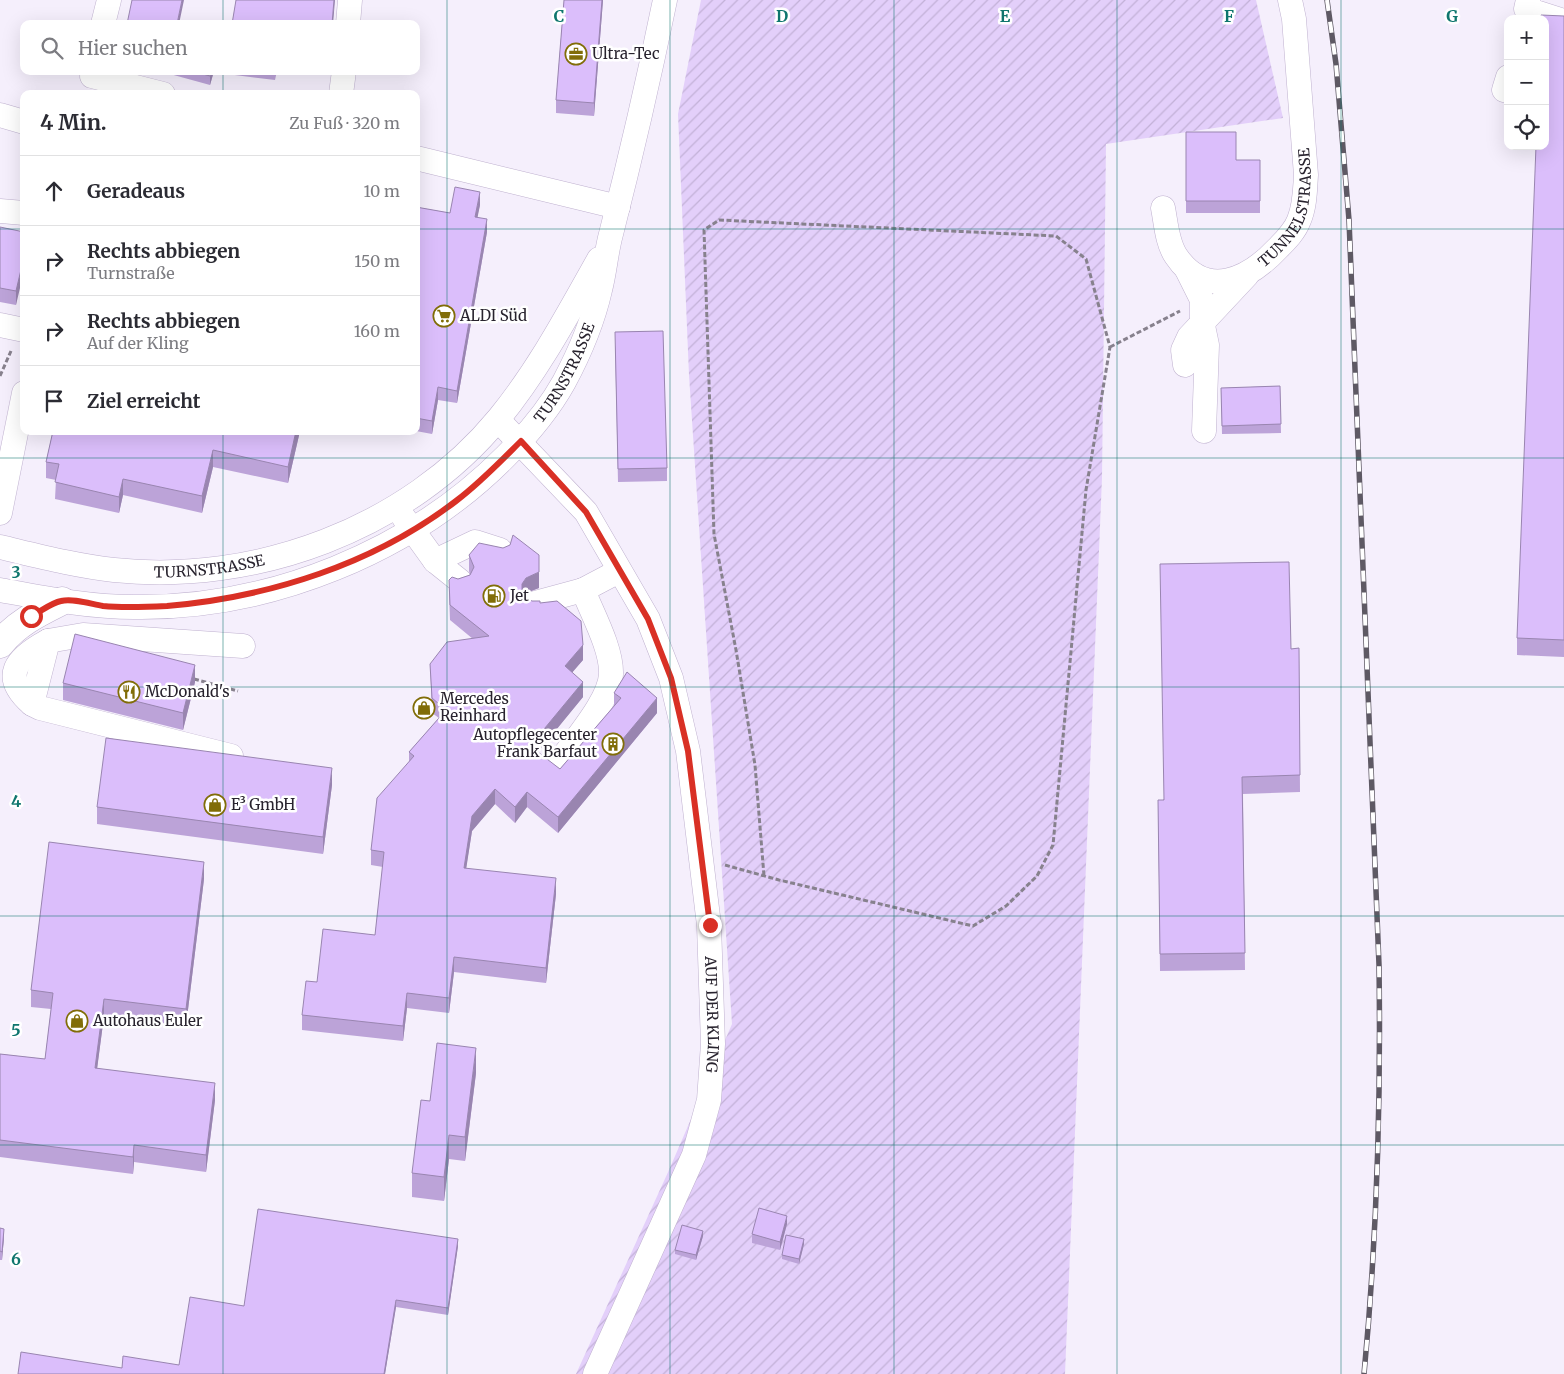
<!DOCTYPE html>
<html lang="de">
<head>
<meta charset="utf-8">
<style>
  body { margin:0; font-family:Merriweather,serif; background:#f7f7f7; color:#2b2b33 }
  .controls { position:absolute; right:15px; top:15px; display:grid; overflow:hidden; border-radius:10px; box-shadow:0 5px 20px #0002 }
  .controls button { width:45px; height:45px; display:grid; place-items:center; padding:0; border:0; border-bottom:1px solid #e1e1e2; background:#fff; color:#2b2b33; font:25px sans-serif }
  .stop { position:absolute; width:15px; height:15px; margin:-11px; border:4px solid #d93025; border-radius:50%; background:#fff }
  .stop.end { background:#d93025; border-color:#fff; box-shadow:0 1px 5px #0008 }
  .list { margin:0; padding:0; list-style:none }
  h2 { display:flex; justify-content:space-between; align-items:center; height:65px; margin:0; padding:0 20px; font-size:21px }
  h2 small { font-size:16px; font-weight:400; color:#7c7c81 }
  .list li { display:grid; grid-template-columns:32px 1fr auto; gap:15px; align-items:center; box-sizing:border-box; height:70px; padding:0 20px; border-top:1px solid #e1e1e2 }
  .list b { display:block; font-size:19px; white-space:nowrap }
  .list p { margin:0; font-size:16px; white-space:nowrap; color:#7c7c81 }
  .list em { font-size:16px; font-style:normal; color:#7c7c81 }
  .icon { flex:none; width:28px; height:28px; fill:none; stroke:currentColor; stroke-width:2; stroke-linecap:round; stroke-linejoin:round }
  .map { position:relative; flex:none; width:1564px; height:1374px; overflow:hidden }
  .search { position:absolute; background:#fff; box-shadow:0 5px 20px #0002; left:20px; top:20px; width:400px; height:55px; display:flex; align-items:center; gap:12px; box-sizing:border-box; padding:0 18px; border-radius:10px; color:#7c7c81; font-size:19px }
  .panel { position:absolute; background:#fff; box-shadow:0 5px 20px #0002; left:20px; top:90px; width:400px; height:345px; border-radius:10px }
  .map>svg:first-child { display:block }
  .garden { fill:url(#garden-furrows) }
  .lines { fill:none; stroke-linecap:round; stroke-linejoin:round }
  .minor-casing { stroke:#bfb1cf; stroke-width:25 }
  .major-casing { stroke:#bfb1cf; stroke-width:29 }
  .path { stroke:#87818d; stroke-width:3; stroke-dasharray:5 2.5; stroke-linecap:butt }
  .minor { stroke:#fff; stroke-width:24 }
  .major { stroke:#fff; stroke-width:28 }
  .rail-casing { stroke:#5e5964; stroke-width:5.5 }
  .rail { stroke:#fff; stroke-width:4; stroke-dasharray:11; stroke-linecap:butt }
  .wall { fill:#bca3d8 }
  .shaded-wall { fill:#9985b0 }
  .building { fill:#dbbefb; stroke:#9985b0 }
  .route { stroke:#d93025; stroke-width:6 }
  .grid { fill:none; stroke:#0f766e; stroke-width:1; stroke-opacity:0.55 }
  .labels { text-anchor:middle; stroke-width:5; stroke-linejoin:round; paint-order:stroke }
  .poi-label { font-size:15px; fill:#28232e; stroke:#fff; text-anchor:start }
  .street-label { font-size:15px; fill:#28232e; stroke:#fff }
  .grid-label { font-size:16px; text-anchor:middle; font-weight:bold; fill:#0f766e; stroke:#fff; stroke-width:5; stroke-linejoin:round; paint-order:stroke }
</style>
</head>
<body>
<div class="map">
<svg width="1564" height="1374" viewBox="0 0 1564 1374">
  <defs>
    <pattern id="garden-furrows" width="10" height="10" patternUnits="userSpaceOnUse" patternTransform="scale(1.25)"><rect width="10" height="10" fill="#e3cffa"/><path d="M-1 1l2-2M0 10L10 0M9 11l2-2" fill="none" stroke="#c3b1d7"/></pattern>
  </defs>
  <rect width="100%" height="100%" fill="#f5effc"/>
  <path class="garden" d="M 701,0 L 1256,0 L 1283,118 L 1106,144 L 1102,478 L 1065,1374 L 576,1374 L 669,1170 L 732,1024 L 689,375 L 678,114 Z"/>
  <g class="lines">
    <g class="minor-casing">
      <g id="minor">
        <path d="M 1528,0 L 1526,9 L 1564,21"/>
        <path d="M 103,24 L 109,0"/>
        <path d="M 348,24 L 350,0"/>
        <path d="M 92,76 L 163,94"/>
        <path d="M 1504,90 L 1508,77"/>
        <path d="M 341,94 L 344,71"/>
        <path d="M 0,115 L 24,122"/>
        <path d="M 416,158 L 618,207"/>
        <path id="s1" d="M 1163,208 C 1166,223 1167,243 1176,256 C 1206,301 1249,279 1278,248 C 1286,240 1295,231 1299,220 C 1305,206 1305,190 1306,175 L 1294,19 L 1290,0"/>
        <path d="M 0,211 L 24,213"/>
        <path d="M 1187,270 L 1202,300 L 1202,321 L 1207,345 L 1204,431"/>
        <path d="M 0,325 L 24,330"/>
        <path d="M 1185,365 L 1183,350 L 1189,337 L 1247,275"/>
        <path id="s2" d="M 498,420 L 586,512 L 648,619 L 671,678 L 688,751 L 709,925 L 713,1044 L 709,1100 L 694,1155 L 595,1374"/>
        <path d="M 0,513 L 24,393"/>
        <path d="M 404,518 L 435,561 L 460,581"/>
        <path id="s3" d="M 0,547 C 38,556 76,566 114,570 C 255,585 408,529 499,418 C 539,369 568,314 599,259"/>
        <path d="M 435,561 L 475,542 L 500,550"/>
        <path id="s4" d="M 0,590 C 44,598 89,607 134,607 C 270,609 411,552 506,456 C 528,434 549,409 564,382 C 579,354 593,321 600,290 C 605,271 606,252 611,234 C 631,156 649,78 665,0"/>
        <path d="M 535,603 L 583,590 L 619,571"/>
        <path d="M 32,704 C 0,676 16,658 48,641"/>
        <path d="M 231,756 L 40,708 L 32,704 L 48,641 L 83,635 L 243,646"/>
        <path d="M 561,760 C 576,738 610,700 611,674 C 612,649 592,613 583,590"/>
      </g>
    </g>
    <g class="major-casing">
      <path id="major" d="M 0,644 C 17,623 38,613 62,601"/>
    </g>
    <path class="path" d="M 1110,347 L 1180,311
      M 0,376 L 11,351
      M 194,679 L 238,691
      M 725,865 L 779,880 L 973,926 L 1006,906 L 1037,876 L 1053,845 L 1086,490 L 1110,347 L 1086,259 L 1056,236 L 719,220 L 704,230 L 714,534 L 736,650 L 755,765 L 764,876"/>
    <use href="#minor" class="minor"/>
    <use href="#major" class="major"/>
    <g class="rail-casing">
      <path id="rail" d="M 1327,0 L 1336,64 L 1349,220 L 1379,965 C 1381,1102 1377,1238 1364,1374"/>
    </g>
    <use href="#rail" class="rail"/>
  </g>
  <path class="wall" d="M 564,0 L 603,0 L 594,116 L 556,113 L 556,100 Z
    M 1564,16 L 1564,657 L 1517,655 L 1517,638 Z
    M 170,71 L 214,71 L 210,85 L 170,74 Z
    M 227,71 L 277,71 L 275,80 L 227,74 Z
    M 1186,132 L 1236,160 L 1260,160 L 1260,213 L 1186,213 Z
    M 480,205 L 477,217 L 487,232 L 457,403 L 438,400 L 432,434 L 416,431 L 416,207 L 450,213 Z
    M 0,227 L 24,232 L 16,305 L 0,302 Z
    M 615,345 L 667,468 L 667,481 L 618,482 Z
    M 1280,386 L 1281,433 L 1222,434 L 1221,388 Z
    M 53,431 L 300,431 L 288,483 L 213,467 L 202,513 L 123,495 L 119,513 L 55,499 L 56,480 L 46,478 L 46,462 Z
    M 469,555 L 539,588 L 526,593 L 524,596 L 525,597 L 532,601 L 540,603 L 583,660 L 572,672 L 583,697 L 537,752 L 560,769 L 614,706 L 614,693 L 657,713 L 558,833 L 527,807 L 515,823 L 495,804 L 472,831 L 466,868 L 556,894 L 546,983 L 454,972 L 449,1013 L 407,1008 L 403,1041 L 302,1030 L 302,1015 L 317,982 L 375,935 L 383,867 L 371,865 L 371,850 L 409,762 L 409,752 L 439,718 L 432,713 L 430,664 L 473,639 L 450,620 L 449,595 L 449,580 L 458,579 L 470,575 L 469,571 Z
    M 1299,648 L 1300,792 L 1243,794 L 1245,970 L 1160,971 L 1158,800 L 1163,800 L 1291,649 Z
    M 195,682 L 183,730 L 63,700 L 63,683 Z
    M 332,785 L 323,854 L 97,824 L 97,807 Z
    M 204,879 L 186,1026 L 104,1016 L 97,1068 L 215,1100 L 206,1172 L 134,1162 L 133,1174 L 0,1157 L 0,1054 L 45,1059 L 51,1009 L 31,1007 L 31,990 Z
    M 476,1073 L 465,1161 L 449,1159 L 444,1201 L 412,1197 L 412,1173 L 430,1101 Z
    M 787,1224 L 780,1250 L 752,1243 L 752,1234 Z
    M 0,1228 L 4,1237 L 2,1260 L 0,1260 Z
    M 703,1236 L 696,1260 L 675,1254 L 675,1250 Z
    M 804,1244 L 799,1264 L 782,1259 L 782,1255 Z
    M 458,1246 L 448,1315 L 396,1307 L 385,1374 L 122,1368 L 179,1365 L 244,1306 Z"/>
  <path class="shaded-wall" d="M 182,0 L 184,0 L 179,24 L 177,24 Z
    M 334,0 L 335,0 L 333,24 L 332,24 Z
    M 602,0 L 603,0 L 594,116 L 594,103 Z
    M 212,71 L 214,71 L 210,85 L 210,76 Z
    M 480,192 L 480,205 L 475,230 L 475,217 Z
    M 487,219 L 487,232 L 457,403 L 457,391 Z
    M 24,257 L 24,271 L 16,305 L 16,291 Z
    M 438,387 L 438,400 L 432,434 L 432,421 Z
    M 296,431 L 300,431 L 288,483 L 288,467 Z
    M 213,450 L 213,467 L 202,513 L 202,496 Z
    M 123,479 L 123,495 L 119,513 L 119,497 Z
    M 539,572 L 539,588 L 526,593 L 522,599 L 522,584 L 526,578 Z
    M 583,645 L 583,660 L 565,681 L 565,666 Z
    M 195,665 L 195,682 L 183,730 L 183,713 Z
    M 583,682 L 583,697 L 530,762 L 530,746 Z
    M 657,698 L 657,713 L 558,833 L 558,817 Z
    M 332,768 L 332,785 L 323,854 L 323,837 Z
    M 495,789 L 495,804 L 472,831 L 464,883 L 464,868 L 472,816 Z
    M 527,792 L 527,807 L 515,823 L 515,807 Z
    M 204,862 L 204,879 L 186,1026 L 186,1009 Z
    M 556,878 L 556,894 L 546,983 L 546,968 Z
    M 454,957 L 454,972 L 449,1013 L 449,998 Z
    M 407,993 L 407,1008 L 403,1041 L 403,1026 Z
    M 104,999 L 104,1016 L 95,1085 L 95,1068 Z
    M 476,1048 L 476,1073 L 465,1161 L 465,1137 Z
    M 215,1083 L 215,1100 L 206,1172 L 206,1155 Z
    M 449,1135 L 449,1159 L 444,1201 L 444,1177 Z
    M 134,1145 L 134,1162 L 133,1174 L 133,1157 Z
    M 787,1216 L 787,1224 L 780,1250 L 780,1242 Z
    M 4,1229 L 4,1237 L 2,1260 L 2,1252 Z
    M 703,1231 L 703,1236 L 696,1260 L 696,1255 Z
    M 458,1239 L 458,1246 L 448,1315 L 448,1308 Z
    M 804,1239 L 804,1244 L 799,1264 L 799,1259 Z
    M 396,1300 L 396,1307 L 385,1374 L 384,1374 Z"/>
  <path class="building" d="M 132,0 L 182,0 L 177,24 L 127,24 Z
    M 236,0 L 334,0 L 332,24 L 232,24 Z
    M 564,0 L 602,0 L 594,103 L 556,100 Z
    M 1541,15 L 1564,16 L 1564,640 L 1517,638 L 1536,146 L 1545,146 L 1545,19 L 1541,19 Z
    M 192,71 L 212,71 L 210,76 Z
    M 1186,132 L 1236,132 L 1236,160 L 1260,160 L 1260,201 L 1186,201 Z
    M 455,187 L 480,192 L 475,217 L 487,219 L 457,391 L 438,387 L 432,421 L 416,418 L 416,207 L 450,213 Z
    M 0,227 L 24,232 L 24,257 L 16,291 L 0,288 Z
    M 663,331 L 667,468 L 618,469 L 615,332 Z
    M 1280,386 L 1281,424 L 1222,426 L 1221,388 Z
    M 53,431 L 296,431 L 288,467 L 213,450 L 202,496 L 123,479 L 119,497 L 55,482 L 59,464 L 46,462 Z
    M 513,535 L 539,555 L 539,572 L 526,578 L 522,584 L 522,591 L 525,597 L 532,601 L 540,601 L 540,603 L 557,601 L 581,621 L 583,645 L 565,666 L 583,682 L 530,746 L 560,769 L 621,698 L 614,693 L 627,672 L 657,698 L 558,817 L 527,792 L 515,807 L 495,789 L 472,816 L 464,868 L 556,878 L 546,968 L 454,957 L 449,998 L 407,993 L 403,1026 L 302,1015 L 306,981 L 317,982 L 323,929 L 375,935 L 384,852 L 371,850 L 377,798 L 414,756 L 409,752 L 446,710 L 432,698 L 430,664 L 447,642 L 489,636 L 450,605 L 449,580 L 452,577 L 458,579 L 470,575 L 474,567 L 469,555 L 479,543 L 503,548 L 510,545 Z
    M 1289,562 L 1291,649 L 1299,648 L 1300,775 L 1242,777 L 1245,953 L 1160,954 L 1158,800 L 1164,800 L 1160,564 Z
    M 75,634 L 195,665 L 183,713 L 63,683 Z
    M 106,738 L 332,768 L 323,837 L 97,807 Z
    M 49,842 L 204,862 L 186,1009 L 104,999 L 95,1068 L 215,1083 L 206,1155 L 134,1145 L 133,1157 L 0,1140 L 0,1054 L 45,1059 L 53,993 L 31,990 Z
    M 437,1043 L 476,1048 L 465,1137 L 449,1135 L 444,1177 L 412,1173 L 421,1100 L 430,1101 Z
    M 759,1208 L 787,1216 L 780,1242 L 752,1234 Z
    M 258,1209 L 458,1239 L 448,1308 L 396,1300 L 384,1374 L 18,1374 L 21,1352 L 122,1368 L 123,1356 L 179,1365 L 190,1297 L 244,1306 Z
    M 682,1225 L 703,1231 L 696,1255 L 675,1250 Z
    M 0,1228 L 4,1229 L 2,1252 L 0,1251 Z
    M 786,1235 L 804,1239 L 799,1259 L 782,1255 Z"/>
  <g class="lines">
    <path class="route" d="M 31,616 C 40,612 51,603 61,601 C 73,598 91,604 103,606 C 124,608 146,607 167,606 C 270,597 374,564 456,501 C 480,483 500,462 521,441 L 586,512 L 648,619 L 671,678 L 688,751 L 710,925"/>
  </g>
  <path class="grid" d="M 223,0 L 223,24M 447,0 L 447,1374M 670,0 L 670,1374M 894,0 L 894,1374M 1117,0 L 1117,1374M 1341,0 L 1341,1374M 223,71 L 223,94M 0,229 L 24,229M 416,229 L 1564,229M 223,431 L 223,1374M 0,458 L 1564,458M 0,687 L 1564,687M 0,916 L 1564,916M 0,1145 L 1564,1145"/>
  <defs>
    <g id="office-ring" transform="scale(1.125)"><circle r="9.5" fill="#fff" stroke="#816d08" stroke-width="1.5"/><path d="M-6-3h4V-5.5h4V-3h4V5H-6ZM-1-4.5V-3h2v-1.5ZM-6 0V1H6V0Z" fill="#816d08"/></g>
    <g id="supermarket-ring" transform="scale(1.125)"><circle r="9.5" fill="#fff" stroke="#816d08" stroke-width="1.5"/><path d="M-6-5.5h2.5l.6 2H6L4.5 2H-2.5L-4.4-4H-6ZM-1.5 3.2a1.3 1.3 0 1 0 .1 0ZM3 3.2a1.3 1.3 0 1 0 .1 0Z" fill="#816d08"/></g>
    <g id="fuel-ring" transform="scale(1.125)"><circle r="9.5" fill="#fff" stroke="#816d08" stroke-width="1.5"/><path d="M-5.5-6h7V0h2V4h1.3V-2.5L3-4.5l.8-.8L6-3V5H2.5V1h-1V6h-7ZM-4.2-4.7v3.2H.2V-4.7Z" fill="#816d08"/></g>
    <g id="restaurant-ring" transform="scale(1.125)"><circle r="9.5" fill="#fff" stroke="#816d08" stroke-width="1.5"/><path d="M-5-6h1v4h1v-4h1v4h1v-4h1v5L-1.5 .5V6h-2V.5L-5-1ZM5-6V6H3V1.5H1.5Q1.5-4 5-6Z" fill="#816d08"/></g>
    <g id="shop-ring" transform="scale(1.125)"><circle r="9.5" fill="#fff" stroke="#816d08" stroke-width="1.5"/><path d="M-5-2.5h2.3a2.7 3.5 0 0 1 5.4 0H5L5.5 6h-11ZM-1.5-2.5h3a1.5 2.3 0 0 0-3 0Z" fill="#816d08"/></g>
    <g id="building-ring" transform="scale(1.125)"><circle r="9.5" fill="#fff" stroke="#816d08" stroke-width="1.5"/><path d="M-4-6H4V6H1V3H-1V6H-4ZM-2.5-4.3h1.7v1.8h-1.7ZM.8-4.3h1.7v1.8H.8ZM-2.5-1h1.7V.8h-1.7ZM.8-1h1.7V.8H.8Z" fill="#816d08"/></g>
  </defs>
  <g fill-rule="evenodd">
    <use href="#office-ring" x="576" y="54"/>
    <use href="#supermarket-ring" x="444" y="316"/>
    <use href="#fuel-ring" x="494" y="596"/>
    <use href="#restaurant-ring" x="129" y="692"/>
    <use href="#shop-ring" x="424" y="708"/>
    <use href="#building-ring" x="613" y="744"/>
    <use href="#shop-ring" x="215" y="805"/>
    <use href="#shop-ring" x="77" y="1021"/>
  </g>
  <g class="labels">
    <g class="poi-label">
      <text x="592" y="59">Ultra-Tec</text>
      <text x="460" y="321">ALDI Süd</text>
      <text x="510" y="601">Jet</text>
      <text x="145" y="697">McDonald's</text>
      <text x="440" y="704">Mercedes<tspan x="440" dy="17">Reinhard</tspan></text>
      <text x="597" y="740" text-anchor="end">Autopflegecenter<tspan x="597" dy="17">Frank Barfaut</tspan></text>
      <text x="231" y="810">E³ GmbH</text>
      <text x="93" y="1026">Autohaus Euler</text>
    </g>
    <g class="street-label">
      <text dy="5" stroke="none"><textPath href="#s1" startOffset="214">TUNNELSTRASSE</textPath></text>
      <text dy="5" stroke="none"><textPath href="#s4" startOffset="650">TURNSTRASSE</textPath></text>
      <text dy="5" stroke="none"><textPath href="#s3" startOffset="212">TURNSTRASSE</textPath></text>
      <text dy="5" stroke="none"><textPath href="#s2" startOffset="654">AUF DER KLING</textPath></text>
    </g>
  </g>
  <g class="grid-label">
    <text x="559" y="22">C</text>
    <text x="782" y="22">D</text>
    <text x="1005" y="22">E</text>
    <text x="1229" y="22">F</text>
    <text x="1452" y="22">G</text>
    <text x="16" y="578">3</text>
    <text x="16" y="807">4</text>
    <text x="16" y="1036">5</text>
    <text x="16" y="1265">6</text>
  </g>
</svg>
<div class="controls">
<button>+</button>
<button>−</button>
<button><svg class="icon" aria-label="locate" viewBox="0 0 24 24"><circle cx="12" cy="12" r="6"/><path d="M12 2v4M12 18v4M2 12h4M18 12h4"/></svg></button>
</div>
<div class="stop" style="left:31px;top:616px"></div>
<div class="stop end" style="left:710px;top:925px"></div>
<div class="search"><svg class="icon" aria-label="search" viewBox="0 0 24 24"><circle cx="10" cy="10" r="6"/><path d="M15 15l6 6"/></svg>Hier suchen</div>
<section class="panel">
<h2>4 Min.<small>Zu Fuß · 320 m</small></h2>
<ul class="list">
<li><svg class="icon" aria-label="ahead" viewBox="0 0 24 24"><path d="M12 20V5M6 11l6-6 6 6"/></svg><div><b>Geradeaus</b></div><em>10 m</em></li>
<li><svg class="icon" aria-label="right" viewBox="0 0 24 24"><path d="M7 20v-9h11M14 6l5 5-5 5"/></svg><div><b>Rechts abbiegen</b><p>Turnstraße</p></div><em>150 m</em></li>
<li><svg class="icon" aria-label="right" viewBox="0 0 24 24"><path d="M7 20v-9h11M14 6l5 5-5 5"/></svg><div><b>Rechts abbiegen</b><p>Auf der Kling</p></div><em>160 m</em></li>
<li><svg class="icon" aria-label="arrive" viewBox="0 0 24 24"><path d="M6 21V4h12l-3 4 3 4H6"/></svg><div><b>Ziel erreicht</b></div></li>
</ul>
</section>
</div>
</body>
</html>
